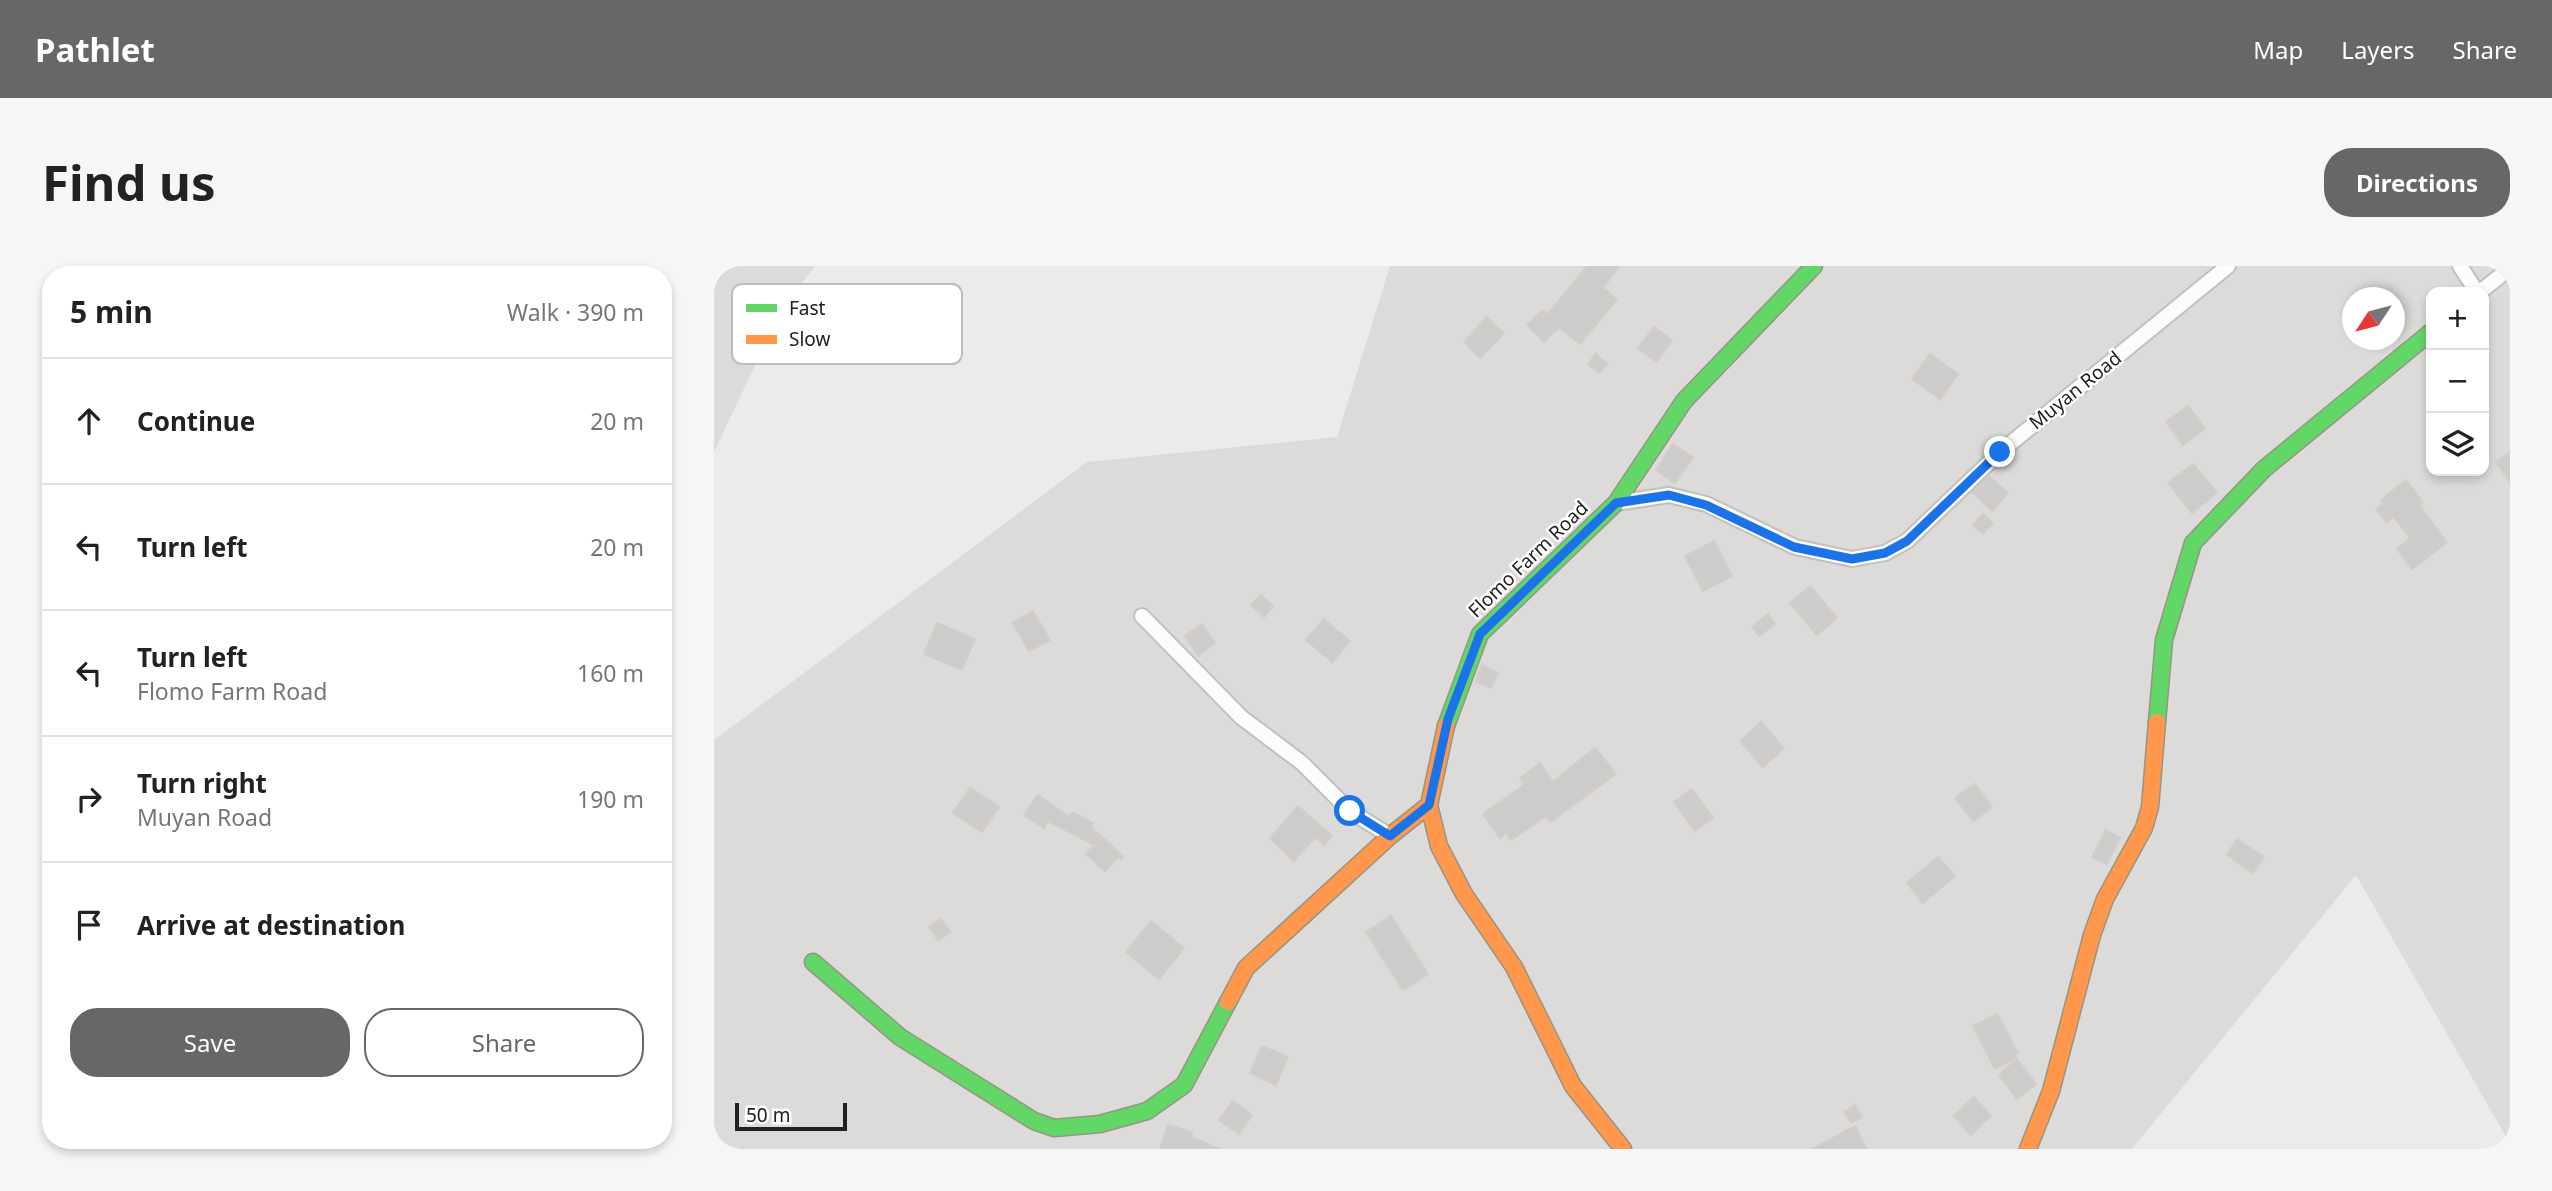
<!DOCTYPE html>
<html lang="en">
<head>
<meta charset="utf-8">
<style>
  body { margin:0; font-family:"Noto Sans",sans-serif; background:#f6f6f6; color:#222 }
  .controls { position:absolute; right:21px; top:21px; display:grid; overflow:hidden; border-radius:14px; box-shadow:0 4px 10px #0003 }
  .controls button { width:63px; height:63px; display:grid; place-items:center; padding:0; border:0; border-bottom:2px solid #e0e0e0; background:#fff; color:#222; font:35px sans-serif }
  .compass { position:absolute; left:1628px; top:21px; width:63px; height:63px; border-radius:50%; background:#fff; box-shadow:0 4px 10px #0003; rotate:234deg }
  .scale { position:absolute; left:21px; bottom:18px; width:112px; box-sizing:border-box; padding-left:7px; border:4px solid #202020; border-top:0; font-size:19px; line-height:24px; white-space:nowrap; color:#202020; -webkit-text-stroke:5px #fff; paint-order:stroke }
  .stop { position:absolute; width:21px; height:21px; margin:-16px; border:5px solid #1a73e8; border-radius:50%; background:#fff }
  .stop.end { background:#1a73e8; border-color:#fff; box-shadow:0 2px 7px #0008 }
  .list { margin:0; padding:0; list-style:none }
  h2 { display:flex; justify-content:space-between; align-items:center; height:91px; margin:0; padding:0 28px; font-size:30px }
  h2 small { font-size:23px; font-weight:400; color:#767676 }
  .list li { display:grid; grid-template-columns:46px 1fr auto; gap:21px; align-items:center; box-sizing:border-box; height:126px; padding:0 28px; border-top:2px solid #e0e0e0 }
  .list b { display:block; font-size:26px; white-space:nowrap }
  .list p { margin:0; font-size:23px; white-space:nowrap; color:#767676 }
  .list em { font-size:23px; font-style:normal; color:#767676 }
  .actions { display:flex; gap:14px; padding:21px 28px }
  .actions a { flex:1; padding:16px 0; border:2px solid #686766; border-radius:28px; text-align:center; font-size:24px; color:#686766 }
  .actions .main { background:#686766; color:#fff }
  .icon { flex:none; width:38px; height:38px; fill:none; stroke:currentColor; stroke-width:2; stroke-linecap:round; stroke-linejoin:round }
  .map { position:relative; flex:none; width:1796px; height:883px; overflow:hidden; border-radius:28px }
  header { display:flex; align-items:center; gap:42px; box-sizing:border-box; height:98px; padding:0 35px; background:#686766; color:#fff }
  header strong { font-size:33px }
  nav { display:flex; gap:38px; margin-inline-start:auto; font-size:24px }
  .intro { display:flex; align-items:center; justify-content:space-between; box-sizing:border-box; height:168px; padding:0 42px }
  h1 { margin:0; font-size:49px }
  .button { padding:18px 32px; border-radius:28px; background:#686766; color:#fff; font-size:24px; font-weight:700 }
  main { display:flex; gap:42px; padding:0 42px }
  aside { flex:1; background:#fff; border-radius:28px; box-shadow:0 4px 10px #0003 }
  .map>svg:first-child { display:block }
  .residential { fill:#dddbda; fill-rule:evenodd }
  .building { fill:#ceccca; stroke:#d0cdca; stroke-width:2 }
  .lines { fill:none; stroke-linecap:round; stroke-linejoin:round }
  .street-casing { stroke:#c1c0bf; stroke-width:18 }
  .fast-casing { stroke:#969583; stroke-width:19 }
  .slow-casing { stroke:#969583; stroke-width:19 }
  .street { stroke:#fcfcfc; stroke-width:14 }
  .fast { stroke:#63d668; stroke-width:16 }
  .slow { stroke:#ff974d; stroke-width:16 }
  .route { stroke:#1a73e8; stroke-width:9 }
  .labels { text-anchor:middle; stroke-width:5; stroke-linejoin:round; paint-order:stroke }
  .street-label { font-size:19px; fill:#202020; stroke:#fff }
  .key { fill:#fff; stroke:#bcbcbc; stroke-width:2 }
  .key-label { font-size:19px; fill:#202020 }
</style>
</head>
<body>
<header>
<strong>Pathlet</strong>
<nav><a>Map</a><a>Layers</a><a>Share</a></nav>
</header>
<div class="intro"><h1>Find us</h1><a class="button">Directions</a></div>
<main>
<aside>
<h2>5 min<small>Walk · 390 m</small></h2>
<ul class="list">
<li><svg class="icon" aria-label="ahead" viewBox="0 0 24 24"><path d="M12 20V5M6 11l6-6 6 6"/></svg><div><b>Continue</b></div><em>20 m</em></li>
<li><svg class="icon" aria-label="left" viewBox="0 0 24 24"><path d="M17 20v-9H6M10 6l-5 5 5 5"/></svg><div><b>Turn left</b></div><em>20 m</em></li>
<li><svg class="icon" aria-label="left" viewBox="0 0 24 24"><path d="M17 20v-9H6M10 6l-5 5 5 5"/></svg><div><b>Turn left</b><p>Flomo Farm Road</p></div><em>160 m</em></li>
<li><svg class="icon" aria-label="right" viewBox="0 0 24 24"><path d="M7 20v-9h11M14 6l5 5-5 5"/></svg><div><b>Turn right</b><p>Muyan Road</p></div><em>190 m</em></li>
<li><svg class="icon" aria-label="arrive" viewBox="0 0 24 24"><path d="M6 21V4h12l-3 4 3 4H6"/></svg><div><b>Arrive at destination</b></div></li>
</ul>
<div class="actions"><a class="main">Save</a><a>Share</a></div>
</aside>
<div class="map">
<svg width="1796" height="883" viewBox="0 0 1796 883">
  <rect width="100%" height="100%" fill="#edebe9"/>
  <path class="residential" d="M 0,0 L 101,0 L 68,43 L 0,186 Z
    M 676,0 L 1796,0 L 1796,878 L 1642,609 L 1418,883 L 0,883 L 0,474 L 373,196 L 623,171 ZM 1717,26 L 1770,26 L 1770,205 L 1717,205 ZM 1638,32 L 1680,32 L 1680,74 L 1638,74 Z"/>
  <path class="building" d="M 873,0 L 905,0 L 889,22 L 903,33 L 866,78 L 845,61 L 830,76 L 813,59 L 829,44 L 833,49 Z
    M 773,51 L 790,67 L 766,92 L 750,76 Z
    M 940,61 L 958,74 L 943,96 L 924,82 Z
    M 882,88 L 894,98 L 885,107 L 874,98 Z
    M 1216,88 L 1244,108 L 1226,133 L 1198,113 Z
    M 1474,140 L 1491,162 L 1469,179 L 1452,156 Z
    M 959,178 L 979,191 L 961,217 L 942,204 Z
    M 1796,186 L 1796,216 L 1782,196 Z
    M 1479,198 L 1503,227 L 1478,247 L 1454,217 Z
    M 1275,210 L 1294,227 L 1278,245 L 1258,226 Z
    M 1692,214 L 1709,236 L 1705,239 L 1733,276 L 1698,303 L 1683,283 L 1696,272 L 1679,250 L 1673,256 L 1662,244 L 1669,237 L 1667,234 Z
    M 1269,248 L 1279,257 L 1269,268 L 1259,259 Z
    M 1000,275 L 1018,310 L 989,325 L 971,290 Z
    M 1096,320 L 1123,352 L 1103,369 L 1076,337 Z
    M 547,329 L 559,340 L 550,351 L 537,339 Z
    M 319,345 L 336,374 L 315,385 L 299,357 Z
    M 1054,348 L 1061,358 L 1045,370 L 1038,361 Z
    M 610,353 L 636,375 L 618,396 L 592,374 Z
    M 223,357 L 261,373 L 248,404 L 210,388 Z
    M 488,358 L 501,377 L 484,389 L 471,370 Z
    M 768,399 L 784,407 L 777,422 L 762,415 Z
    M 1047,456 L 1070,482 L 1049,501 L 1026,475 Z
    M 881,482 L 902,508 L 836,556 L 832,550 L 797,574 L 792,567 L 786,572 L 769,548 L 810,519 L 806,512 L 826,497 L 839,516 Z
    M 1261,518 L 1278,541 L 1259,555 L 1241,532 Z
    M 256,522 L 285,541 L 268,566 L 239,547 Z
    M 978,523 L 999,552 L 981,565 L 960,536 Z
    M 324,529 L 355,551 L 358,546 L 379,557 L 377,561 L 409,590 L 407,593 L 404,591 L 391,605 L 372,588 L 380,579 L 334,555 L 330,562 L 310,549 Z
    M 584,540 L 618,570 L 610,579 L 601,571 L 580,595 L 556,572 Z
    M 1392,564 L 1406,572 L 1393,598 L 1378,591 Z
    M 1523,573 L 1550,591 L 1539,607 L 1513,589 Z
    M 1224,591 L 1241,610 L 1209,637 L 1193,617 Z
    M 677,650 L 714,708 L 689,724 L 652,666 Z
    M 227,653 L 236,666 L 224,674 L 215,661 Z
    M 437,655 L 470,682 L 445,713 L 412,686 Z
    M 1283,748 L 1304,787 L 1300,789 L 1302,792 L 1281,803 L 1259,760 Z
    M 548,780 L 574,791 L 562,819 L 536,807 Z
    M 1303,793 L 1322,818 L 1303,833 L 1285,809 Z
    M 1260,831 L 1277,850 L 1257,869 L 1240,850 Z
    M 519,835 L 538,849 L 525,868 L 505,854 Z
    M 1141,839 L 1148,851 L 1137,857 L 1130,846 Z
    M 454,859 L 478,866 L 477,871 L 506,883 L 446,883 Z
    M 1141,860 L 1153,883 L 1098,883 Z"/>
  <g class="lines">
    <g class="street-casing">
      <path id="street" d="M 1746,0 L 1763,26
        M 1766,26 L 1796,2
        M 902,237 L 955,229 L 992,238 L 1081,281 L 1138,293 L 1171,287 L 1193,275 L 1286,186 L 1514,0
        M 428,350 L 527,451 L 588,497 L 636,545 L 676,570"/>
    </g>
    <g class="fast-casing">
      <path id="fast" d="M 1443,456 L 1450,374 L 1479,277 L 1550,203 L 1717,66
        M 732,460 L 766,368 L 902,237 L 970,135 L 1100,0
        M 99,696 L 186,771 L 320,855 L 340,862 L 386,858 L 433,845 L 470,819 L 514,736"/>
    </g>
    <g class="slow-casing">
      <path id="slow" d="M 732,460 L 715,539 L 725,580 L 750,628 L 800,701 L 859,820 L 909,883
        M 514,736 L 532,702 L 676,570 L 715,539
        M 1314,883 L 1337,825 L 1378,669 L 1391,633 L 1430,562 L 1436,541 L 1443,456"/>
    </g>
    <use href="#street" class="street"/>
    <use href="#fast" class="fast"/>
    <use href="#slow" class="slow"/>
  </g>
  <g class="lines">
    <path class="route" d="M 636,545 L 676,570 L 715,539 L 734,453 L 766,368 L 902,237 L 955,229 L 992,239 L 1080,281 L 1138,293 L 1171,287 L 1193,275 L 1286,186"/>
  </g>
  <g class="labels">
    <g class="street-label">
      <text transform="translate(1361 124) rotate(-39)" y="7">Muyan Road</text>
      <text transform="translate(814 293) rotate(-44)" y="7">Flomo Farm Road</text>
    </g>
  </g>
  <rect x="18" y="18" width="230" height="80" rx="10" class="key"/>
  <rect x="32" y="38" width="31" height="8" fill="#63d668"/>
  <rect x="32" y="69" width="31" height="9" fill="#ff974d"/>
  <g class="key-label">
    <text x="75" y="49">Fast</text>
    <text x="75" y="80">Slow</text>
  </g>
</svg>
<div class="controls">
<button>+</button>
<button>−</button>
<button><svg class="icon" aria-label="layers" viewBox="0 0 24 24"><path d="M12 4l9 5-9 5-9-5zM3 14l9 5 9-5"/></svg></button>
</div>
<svg class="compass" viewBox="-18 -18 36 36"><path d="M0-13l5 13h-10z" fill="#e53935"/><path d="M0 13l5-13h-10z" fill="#767676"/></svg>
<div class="scale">50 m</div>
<div class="stop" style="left:636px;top:545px"></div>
<div class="stop end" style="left:1286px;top:186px"></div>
</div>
</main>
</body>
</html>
